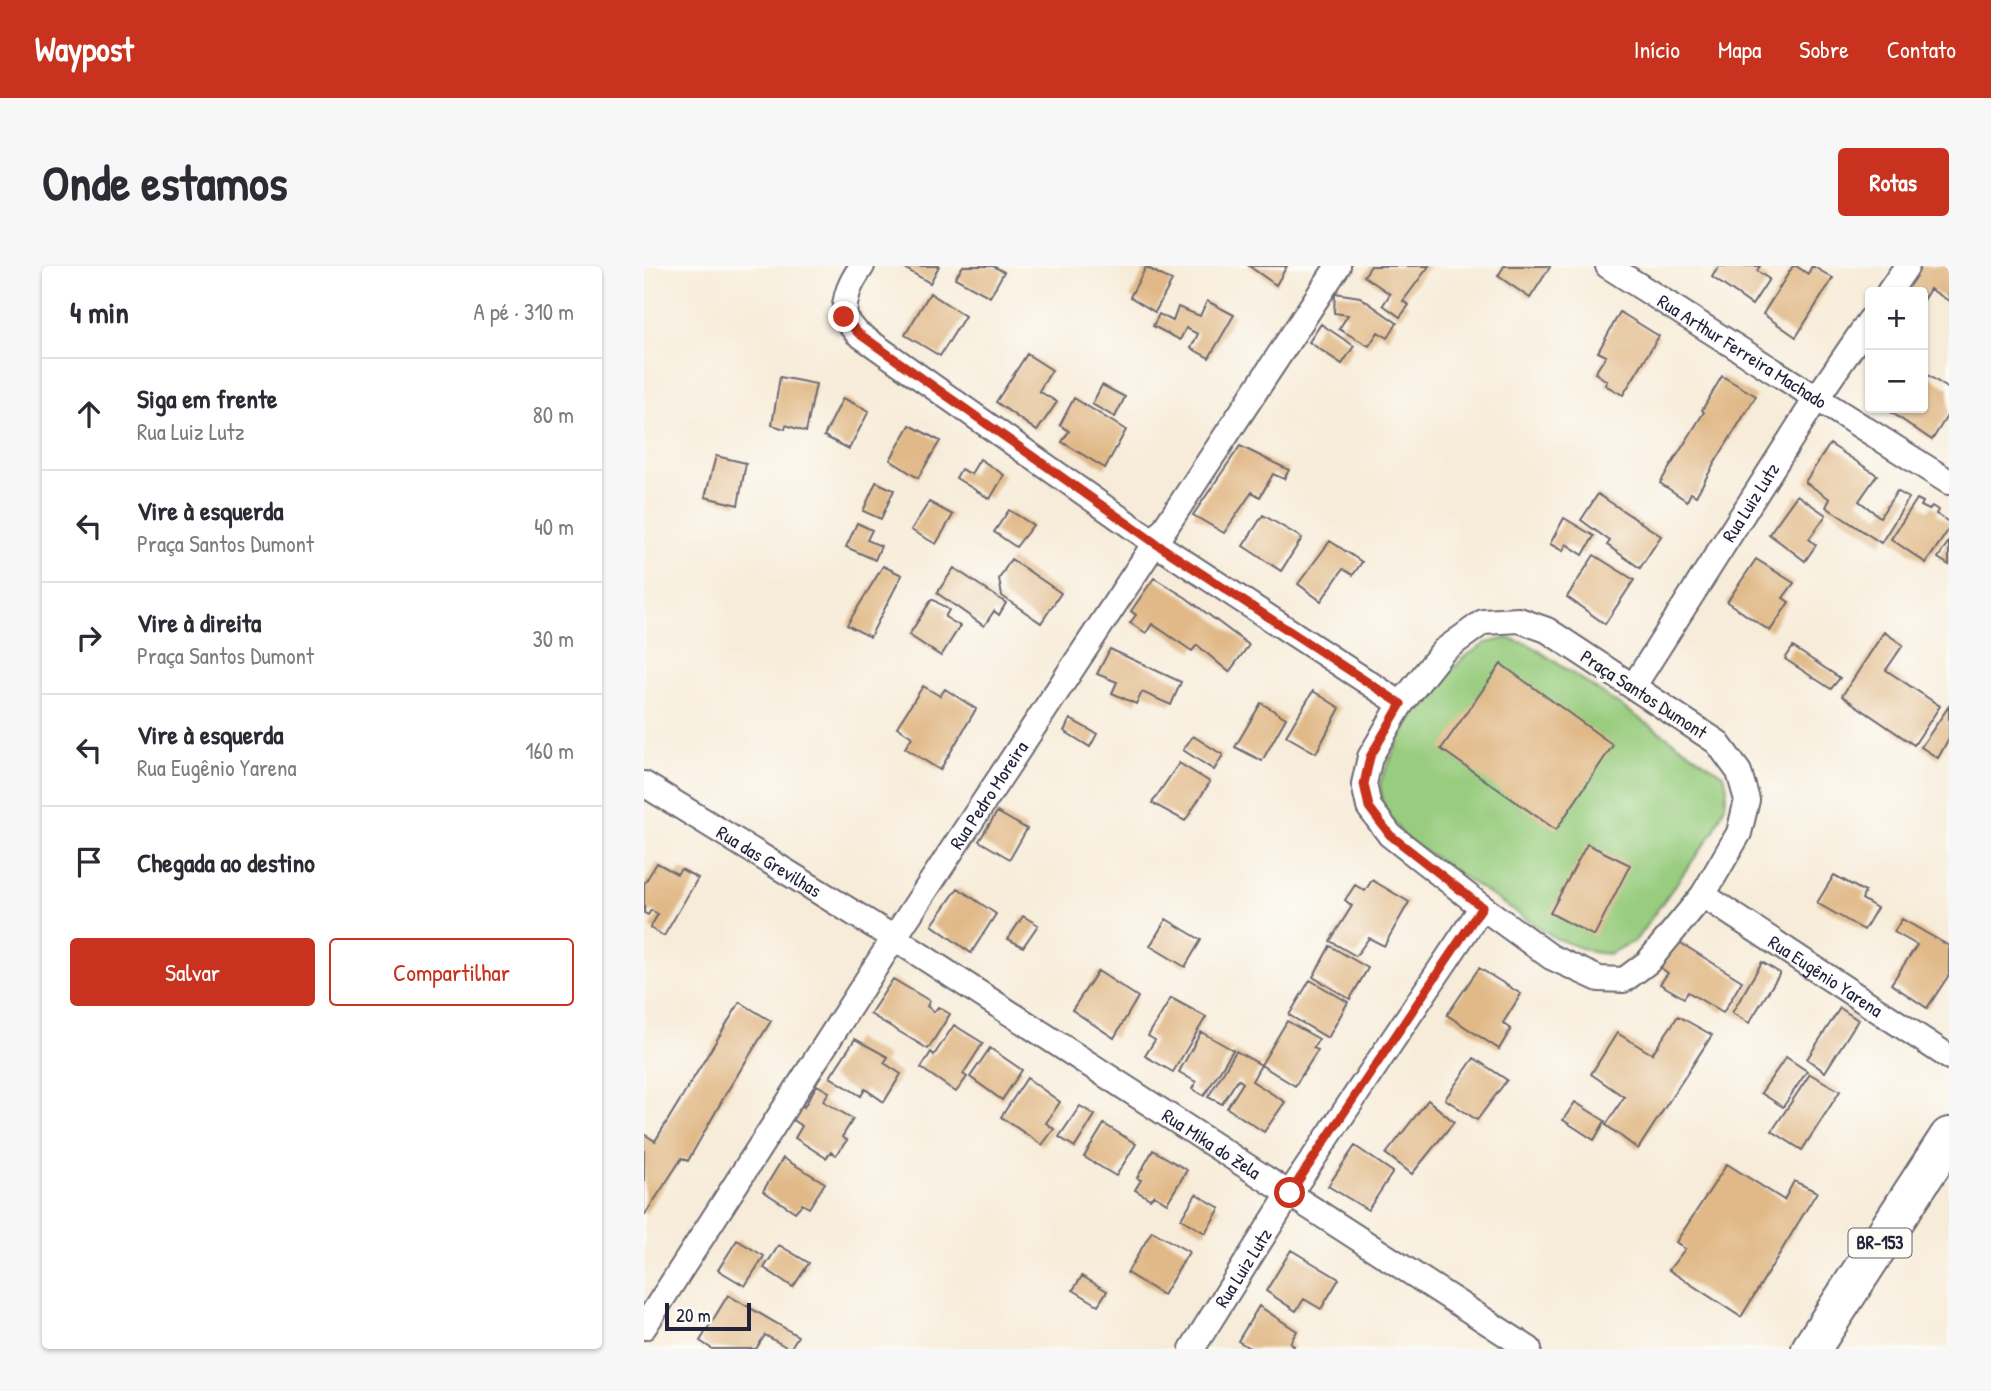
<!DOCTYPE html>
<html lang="pt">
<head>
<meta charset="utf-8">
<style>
  body { margin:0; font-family:"Patrick Hand",sans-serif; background:#f7f7f7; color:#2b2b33 }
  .controls { position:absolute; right:21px; top:21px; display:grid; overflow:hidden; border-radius:7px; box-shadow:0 2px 5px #0004 }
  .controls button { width:63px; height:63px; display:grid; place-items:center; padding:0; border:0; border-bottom:2px solid #e1e1e2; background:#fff; color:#2b2b33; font:35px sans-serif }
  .scale { position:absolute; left:21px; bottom:18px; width:86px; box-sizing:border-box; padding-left:7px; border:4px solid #22223b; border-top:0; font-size:19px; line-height:24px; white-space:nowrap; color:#22223b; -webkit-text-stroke:5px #fdfcf7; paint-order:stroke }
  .stop { position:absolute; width:21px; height:21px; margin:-16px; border:5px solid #c8321e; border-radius:50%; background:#fff }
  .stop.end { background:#c8321e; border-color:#fff; box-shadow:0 2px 7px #0008 }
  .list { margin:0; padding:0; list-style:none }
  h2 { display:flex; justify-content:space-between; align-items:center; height:91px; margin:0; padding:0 28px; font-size:30px }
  h2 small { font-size:23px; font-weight:400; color:#7c7c81 }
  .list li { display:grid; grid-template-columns:46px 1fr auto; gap:21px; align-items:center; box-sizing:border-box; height:112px; padding:0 28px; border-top:2px solid #e1e1e2 }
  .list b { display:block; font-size:26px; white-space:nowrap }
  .list p { margin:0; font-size:23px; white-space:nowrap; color:#7c7c81 }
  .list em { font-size:23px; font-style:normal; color:#7c7c81 }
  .actions { display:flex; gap:14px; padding:21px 28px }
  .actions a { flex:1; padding:16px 0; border:2px solid #c8321e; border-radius:7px; text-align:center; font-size:24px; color:#c8321e }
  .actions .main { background:#c8321e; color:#fff }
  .icon { flex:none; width:38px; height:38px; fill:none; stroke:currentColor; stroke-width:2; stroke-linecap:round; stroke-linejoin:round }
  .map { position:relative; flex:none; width:1305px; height:1083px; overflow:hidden; border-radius:7px }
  header { display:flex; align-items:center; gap:42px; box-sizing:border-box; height:98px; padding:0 35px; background:#c8321e; color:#fff }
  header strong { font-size:33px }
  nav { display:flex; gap:38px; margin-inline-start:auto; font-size:24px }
  .intro { display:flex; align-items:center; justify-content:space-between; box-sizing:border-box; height:168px; padding:0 42px }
  h1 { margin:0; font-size:49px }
  .button { padding:18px 32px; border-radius:7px; background:#c8321e; color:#fff; font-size:24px; font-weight:700 }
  main { display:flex; gap:42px; padding:0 42px }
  aside { flex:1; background:#fff; border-radius:7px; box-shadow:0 2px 5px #0004 }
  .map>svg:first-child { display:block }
  .green { fill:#98cc7e; stroke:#5d775c; stroke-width:2 }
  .building { fill:#e1b988 }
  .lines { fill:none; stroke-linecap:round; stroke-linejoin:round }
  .street-casing { stroke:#6d6972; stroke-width:28 }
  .highway-casing { stroke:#6d6972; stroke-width:42 }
  .street { stroke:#fff; stroke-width:24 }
  .highway { stroke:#fff; stroke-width:38 }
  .route { stroke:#c8321e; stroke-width:9 }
  .labels { text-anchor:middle; stroke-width:7; stroke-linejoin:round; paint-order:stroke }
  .shield { fill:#fdfcf7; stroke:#646373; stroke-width:2 }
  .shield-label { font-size:18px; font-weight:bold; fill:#22223b }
  .street-label { font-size:19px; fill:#22223b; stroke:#fdfcf7 }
</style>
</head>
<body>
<header>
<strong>Waypost</strong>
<nav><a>Início</a><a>Mapa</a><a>Sobre</a><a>Contato</a></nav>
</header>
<div class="intro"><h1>Onde estamos</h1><a class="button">Rotas</a></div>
<main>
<aside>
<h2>4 min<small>A pé · 310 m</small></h2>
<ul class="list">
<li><svg class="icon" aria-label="ahead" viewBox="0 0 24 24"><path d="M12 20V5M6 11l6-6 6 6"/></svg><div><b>Siga em frente</b><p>Rua Luiz Lutz</p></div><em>80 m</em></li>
<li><svg class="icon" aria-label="left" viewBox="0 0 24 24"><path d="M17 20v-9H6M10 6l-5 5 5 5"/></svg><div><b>Vire à esquerda</b><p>Praça Santos Dumont</p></div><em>40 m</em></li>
<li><svg class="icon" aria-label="right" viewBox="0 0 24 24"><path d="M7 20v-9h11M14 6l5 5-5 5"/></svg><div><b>Vire à direita</b><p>Praça Santos Dumont</p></div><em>30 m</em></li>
<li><svg class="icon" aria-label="left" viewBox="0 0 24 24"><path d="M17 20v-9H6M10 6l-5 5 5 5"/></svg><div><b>Vire à esquerda</b><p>Rua Eugênio Yarena</p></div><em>160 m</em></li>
<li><svg class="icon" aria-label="arrive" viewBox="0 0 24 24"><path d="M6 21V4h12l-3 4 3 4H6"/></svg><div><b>Chegada ao destino</b></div></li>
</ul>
<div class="actions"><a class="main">Salvar</a><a>Compartilhar</a></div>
</aside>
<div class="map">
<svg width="1305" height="1083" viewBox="0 0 1305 1083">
  <rect width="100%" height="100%" fill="#fdfcf7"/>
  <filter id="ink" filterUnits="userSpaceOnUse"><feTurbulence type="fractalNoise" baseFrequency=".0143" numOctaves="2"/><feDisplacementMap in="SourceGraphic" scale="14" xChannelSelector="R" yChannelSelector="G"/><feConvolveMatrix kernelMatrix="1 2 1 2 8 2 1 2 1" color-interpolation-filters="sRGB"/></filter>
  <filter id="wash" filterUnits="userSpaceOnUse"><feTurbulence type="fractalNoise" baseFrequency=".00686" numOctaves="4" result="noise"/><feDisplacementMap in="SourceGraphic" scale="28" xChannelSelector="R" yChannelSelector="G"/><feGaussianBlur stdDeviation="1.57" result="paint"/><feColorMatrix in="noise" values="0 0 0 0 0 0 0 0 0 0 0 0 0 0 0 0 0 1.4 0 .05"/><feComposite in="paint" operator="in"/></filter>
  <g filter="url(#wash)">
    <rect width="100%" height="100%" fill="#f7ecd9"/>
    <path class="green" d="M 863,372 L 886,379 L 1080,509 L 1083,521 L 1081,539 L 1070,565 L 991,675 L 964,688 L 948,686 L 911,672 L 761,572 L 738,539 L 736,516 L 754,476 L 778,437 L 819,392 L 842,377 Z"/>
    <g id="blocks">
      <path class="building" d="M 257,0 L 295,0 L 286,17 Z
        M 319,0 L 349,0 L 360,6 L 346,31 L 311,12 Z
        M 605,0 L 643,0 L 632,19 Z
        M 727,0 L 785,0 L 759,35 L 765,39 L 756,51 L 739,39 L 746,28 L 720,10 Z
        M 860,0 L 904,0 L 906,1 L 886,32 L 854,10 Z
        M 1075,0 L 1116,0 L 1113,5 L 1125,13 L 1108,39 L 1068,11 Z
        M 1149,0 L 1152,0 L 1164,8 L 1168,0 L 1189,12 L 1152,71 L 1119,48 Z
        M 1277,0 L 1305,0 L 1305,35 L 1286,23 L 1279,34 L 1279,26 L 1259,26 Z
        M 502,1 L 528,15 L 511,46 L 486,31 Z
        M 286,27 L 321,50 L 296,90 L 261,69 Z
        M 691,27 L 716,31 L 753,57 L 744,72 L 734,66 L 725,80 L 695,63 L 704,49 L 690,47 Z
        M 563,35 L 590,49 L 565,92 L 547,82 L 554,68 L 542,62 L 536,74 L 509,60 L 515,48 L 529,55 L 534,41 L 556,50 Z
        M 976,46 L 1015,70 L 979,129 L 961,119 L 963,115 L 951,107 L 962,90 L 954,86 Z
        M 677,58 L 710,80 L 698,98 L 665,76 Z
        M 383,88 L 408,104 L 395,125 L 413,136 L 393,165 L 352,136 Z
        M 1279,106 L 1305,123 L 1305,147 L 1288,174 L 1241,142 L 1279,142 Z
        M 1078,110 L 1112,130 L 1070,198 L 1052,230 L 1047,227 L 1043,235 L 1016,217 L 1060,146 L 1058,144 Z
        M 136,111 L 172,118 L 162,166 L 142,159 L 141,163 L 128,159 Z
        M 458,119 L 481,131 L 471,151 L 448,138 Z
        M 199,132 L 225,145 L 205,183 L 180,170 Z
        M 430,132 L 482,164 L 461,202 L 418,176 L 425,165 L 416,159 Z
        M 266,159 L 296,175 L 274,212 L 246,194 Z
        M 1186,178 L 1233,209 L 1215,235 L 1236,251 L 1253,225 L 1265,232 L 1237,277 L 1182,241 L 1186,233 L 1161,216 Z
        M 596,180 L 645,204 L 640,213 L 629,208 L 616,231 L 608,226 L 580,267 L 549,249 Z
        M 72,190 L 102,197 L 94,239 L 61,231 Z
        M 336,193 L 360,209 L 346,233 L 312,212 L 317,203 L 327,208 Z
        M 232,216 L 250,224 L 237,253 L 219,245 Z
        M 954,228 L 1017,270 L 996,302 L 963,279 L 966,275 L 937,254 Z
        M 1153,229 L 1182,249 L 1165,273 L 1172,279 L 1161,295 L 1125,268 Z
        M 1273,233 L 1279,236 L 1277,240 L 1285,244 L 1288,240 L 1294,244 L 1292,248 L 1305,256 L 1305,263 L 1282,297 L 1247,273 Z
        M 285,236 L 309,249 L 292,278 L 267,264 Z
        M 365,244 L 389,259 L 372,281 L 350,266 Z
        M 619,249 L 658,272 L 637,305 L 599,280 Z
        M 920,252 L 950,270 L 939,289 L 922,278 L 919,285 L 906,278 Z
        M 213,257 L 228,264 L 223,274 L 237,280 L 231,294 L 202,281 Z
        M 686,275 L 718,296 L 709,309 L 699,303 L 677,335 L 654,318 Z
        M 1305,275 L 1305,299 L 1294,292 Z
        M 950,289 L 990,314 L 961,358 L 923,331 Z
        M 367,293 L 417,327 L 397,357 L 358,330 L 355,313 Z
        M 1112,293 L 1150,317 L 1139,332 L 1145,336 L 1126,365 L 1083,336 Z
        M 239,300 L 258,309 L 226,371 L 203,359 Z
        M 310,302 L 362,337 L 355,349 L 350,345 L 340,360 L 293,327 Z
        M 510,312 L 541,331 L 605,379 L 585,406 L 553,379 L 548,385 L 508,358 L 502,367 L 486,357 L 492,349 L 487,345 Z
        M 288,333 L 305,344 L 301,351 L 316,360 L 297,390 L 265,369 Z
        M 1240,366 L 1259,379 L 1242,404 L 1296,440 L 1270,479 L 1198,430 Z
        M 1149,381 L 1196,412 L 1187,423 L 1141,393 Z
        M 466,383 L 537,416 L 527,439 L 498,426 L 492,438 L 468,427 L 473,416 L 453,408 Z
        M 857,398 L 969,479 L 912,564 L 797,483 Z
        M 279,420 L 296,430 L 301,423 L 332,443 L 296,504 L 261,482 L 268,471 L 253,461 Z
        M 669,425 L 696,442 L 672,487 L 642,470 Z
        M 617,437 L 642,452 L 618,495 L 591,481 Z
        M 1305,440 L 1305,472 L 1294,492 L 1277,481 Z
        M 426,453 L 453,468 L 446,481 L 420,465 Z
        M 549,470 L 579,489 L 570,504 L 539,484 Z
        M 535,497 L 566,516 L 541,555 L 508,537 Z
        M 353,546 L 383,563 L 366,593 L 335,575 Z
        M 943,578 L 986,599 L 950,670 L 906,647 Z
        M 13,597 L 33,608 L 37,603 L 54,612 L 20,670 L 6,662 L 14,648 L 7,644 L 4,649 L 0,647 L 0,618 Z
        M 1190,609 L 1221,626 L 1218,633 L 1233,642 L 1220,664 L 1173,637 Z
        M 728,614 L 765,636 L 740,680 L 725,672 L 712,690 L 686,675 L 708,640 L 701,634 L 711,619 L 721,625 Z
        M 314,622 L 352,648 L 327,687 L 288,659 Z
        M 379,650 L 394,659 L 379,681 L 364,673 Z
        M 522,653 L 557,674 L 541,701 L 506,680 Z
        M 1258,653 L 1305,680 L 1305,709 L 1283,742 L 1247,718 L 1273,679 L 1250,666 Z
        M 1035,676 L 1098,715 L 1079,747 L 1044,726 L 1040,732 L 1016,718 L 1024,707 L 1017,702 Z
        M 686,680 L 724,702 L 706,733 L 669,711 Z
        M 1118,696 L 1136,707 L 1105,757 L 1088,747 Z
        M 835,702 L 877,728 L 859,757 L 867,763 L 855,783 L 803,749 Z
        M 454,705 L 494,731 L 470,772 L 428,744 Z
        M 249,713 L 286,735 L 283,740 L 290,746 L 294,741 L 306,748 L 284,783 L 226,748 Z
        M 666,714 L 704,736 L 684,772 L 645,749 Z
        M 527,732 L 562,751 L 529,806 L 501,790 L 511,774 L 504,770 Z
        M 96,736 L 127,755 L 84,824 L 44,895 L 38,892 L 0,950 L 0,868 L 11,875 Z
        M 1196,742 L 1214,754 L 1181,806 L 1163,793 Z
        M 1034,750 L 1068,769 L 994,883 L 962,859 L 980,831 L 947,808 L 973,767 L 1008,788 Z
        M 643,755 L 675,773 L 669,782 L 674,784 L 651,820 L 617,799 Z
        M 310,759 L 339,777 L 319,808 L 323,811 L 312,826 L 277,802 L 287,786 L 290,789 Z
        M 557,766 L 589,784 L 560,830 L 548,823 L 552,816 L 535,806 Z
        M 211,773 L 244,791 L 240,797 L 257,808 L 240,836 L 221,823 L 217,830 L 186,811 Z
        M 346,782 L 378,804 L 358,834 L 326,811 Z
        M 592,785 L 617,799 L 608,815 L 641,836 L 620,866 L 583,842 L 599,817 L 594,813 L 578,838 L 564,831 Z
        M 1142,791 L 1163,805 L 1139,841 L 1117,827 Z
        M 830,792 L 863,814 L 833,854 L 801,833 Z
        M 1166,808 L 1196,825 L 1158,884 L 1128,865 Z
        M 383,812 L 416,836 L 402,857 L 410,863 L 398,879 L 357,851 Z
        M 173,819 L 185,826 L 179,835 L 209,853 L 198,871 L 203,874 L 192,889 L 187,886 L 182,892 L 151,872 L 158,860 L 145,852 L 154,837 L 160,841 Z
        M 784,834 L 810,856 L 768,908 L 742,888 Z
        M 931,836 L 961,855 L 950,874 L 919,854 Z
        M 436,840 L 451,849 L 431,881 L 415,871 Z
        M 460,858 L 492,878 L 472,910 L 440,891 Z
        M 711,880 L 749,906 L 724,944 L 684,920 Z
        M 509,884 L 543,904 L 523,937 L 510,929 L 506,933 L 491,924 L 497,914 L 493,912 Z
        M 139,892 L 181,917 L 165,942 L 158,938 L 151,946 L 119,925 Z
        M 1083,898 L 1140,934 L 1150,915 L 1173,926 L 1097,1051 L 1025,1004 L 1041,983 L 1032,976 Z
        M 552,928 L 576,942 L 561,967 L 537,953 Z
        M 508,965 L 545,986 L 519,1029 L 483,1007 Z
        M 93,974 L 120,990 L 101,1020 L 74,1004 Z
        M 135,979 L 165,997 L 149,1021 L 120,1002 Z
        M 647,984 L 695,1013 L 677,1043 L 660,1033 L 652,1045 L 622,1025 Z
        M 438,1010 L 463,1025 L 454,1039 L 429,1024 Z
        M 84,1029 L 154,1070 L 146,1083 L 121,1069 L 112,1083 L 68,1083 L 56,1075 Z
        M 615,1040 L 653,1065 L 646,1077 L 650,1080 L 648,1083 L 607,1083 L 594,1075 Z"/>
    </g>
  </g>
  <g filter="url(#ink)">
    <use href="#blocks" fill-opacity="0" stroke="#6d6972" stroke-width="2"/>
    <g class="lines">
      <g class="street-casing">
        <g id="street">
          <path d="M 218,0 C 205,19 201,29 200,51 L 213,67 L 511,277 L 757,438"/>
          <path id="s1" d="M 964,0 L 1305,216"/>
          <path d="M 1245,26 L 1263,0"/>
          <path d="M 875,354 L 903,364 L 1073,476 L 1095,506 L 1103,534 L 1095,567 L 1059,629 L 1004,696 L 980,714 L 955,713 L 907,691 L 838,641 L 746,569 L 725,541 L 720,518 L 726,491 L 757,438 L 799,385 L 839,356 Z"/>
          <path id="s2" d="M 989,421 L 1172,133 L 1226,54"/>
          <path id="s3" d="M 0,518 L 250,672 L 885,1083"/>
          <path id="s4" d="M 1059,629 L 1305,791"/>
          <path id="s5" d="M 0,1061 L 250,672 L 694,0"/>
          <path id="s6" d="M 548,1083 L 646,927 L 838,641"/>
        </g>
      </g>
      <g class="highway-casing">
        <path id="highway" d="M 1167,1083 L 1305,871"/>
      </g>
      <use href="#street" class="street"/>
      <use href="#highway" class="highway"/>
    </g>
  </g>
  <g class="lines" filter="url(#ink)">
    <path class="route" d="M 200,51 L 214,67 L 511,277 L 757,438 L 726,491 L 720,518 L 725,541 L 746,569 L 838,641 L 646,927"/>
  </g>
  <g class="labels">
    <rect class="shield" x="1204.5" y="962.5" width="63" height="29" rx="5"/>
    <g class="shield-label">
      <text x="1236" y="983">BR-153</text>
    </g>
    <g class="street-label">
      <text dy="7" stroke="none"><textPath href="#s1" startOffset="159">Rua Arthur Ferreira Machado</textPath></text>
      <text dy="7" stroke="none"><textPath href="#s2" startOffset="219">Rua Luiz Lutz</textPath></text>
      <text transform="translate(1000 428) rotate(33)" y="7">Praça Santos Dumont</text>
      <text dy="7" stroke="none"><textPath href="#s5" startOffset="634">Rua Pedro Moreira</textPath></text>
      <text dy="7" stroke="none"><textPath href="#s3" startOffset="147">Rua das Grevilhas</textPath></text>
      <text dy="7" stroke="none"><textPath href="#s4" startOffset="147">Rua Eugênio Yarena</textPath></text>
      <text dy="7" stroke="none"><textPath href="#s3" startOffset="672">Rua Mika do Zela</textPath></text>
      <text dy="7" stroke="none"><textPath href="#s6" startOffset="96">Rua Luiz Lutz</textPath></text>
    </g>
  </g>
</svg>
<div class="controls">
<button>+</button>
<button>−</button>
</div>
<div class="scale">20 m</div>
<div class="stop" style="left:646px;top:927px"></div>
<div class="stop end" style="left:200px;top:51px"></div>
</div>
</main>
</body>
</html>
